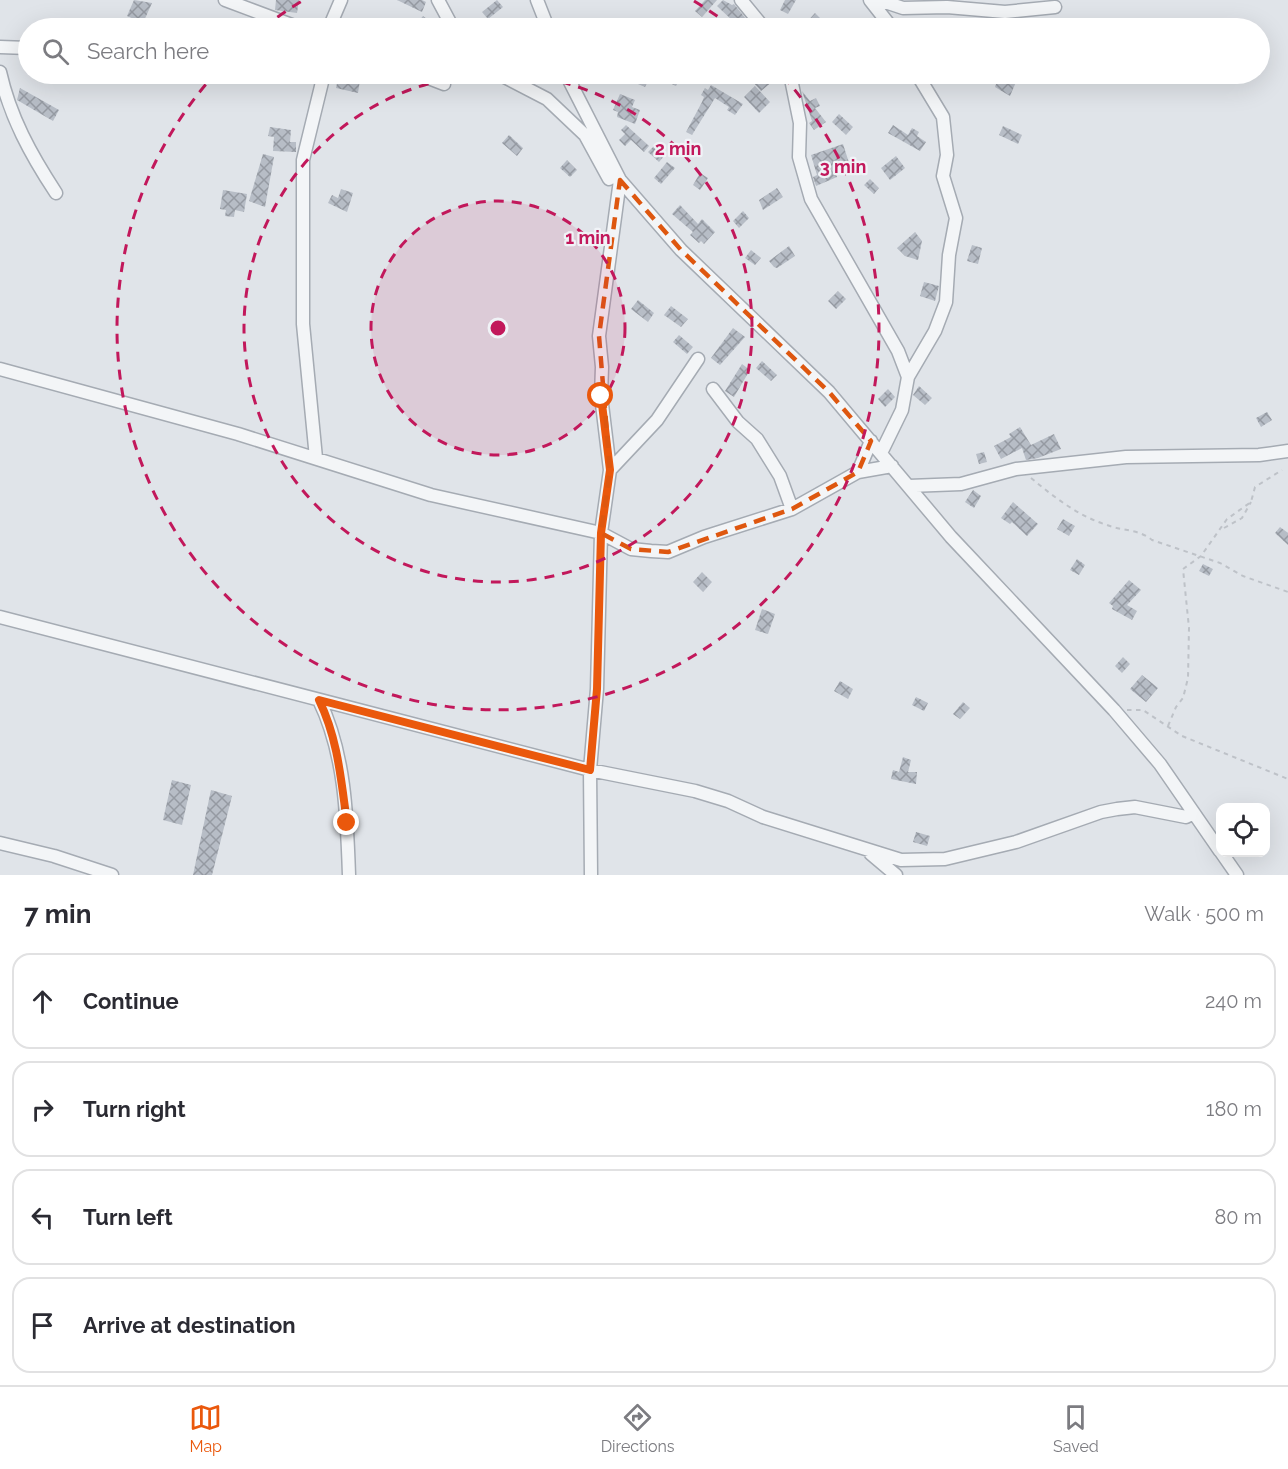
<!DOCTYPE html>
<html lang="en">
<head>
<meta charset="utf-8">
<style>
  body { margin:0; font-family:Raleway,sans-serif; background:#f7f7f7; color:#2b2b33 }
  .controls { position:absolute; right:18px; bottom:18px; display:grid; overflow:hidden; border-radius:12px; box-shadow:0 6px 24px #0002 }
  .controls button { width:54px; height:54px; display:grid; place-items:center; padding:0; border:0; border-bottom:2px solid #e1e1e2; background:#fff; color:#2b2b33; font:30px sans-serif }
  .stop { position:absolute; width:18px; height:18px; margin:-14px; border:4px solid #ea580c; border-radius:50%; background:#fff }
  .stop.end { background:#ea580c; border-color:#fff; box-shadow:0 2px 6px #0008 }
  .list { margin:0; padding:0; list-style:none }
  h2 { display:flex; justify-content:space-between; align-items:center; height:78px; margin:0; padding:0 24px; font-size:26px }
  h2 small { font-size:20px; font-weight:400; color:#7c7c81 }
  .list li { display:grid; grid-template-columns:39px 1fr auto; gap:18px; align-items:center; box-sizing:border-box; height:96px; margin:0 12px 12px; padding:0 12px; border:2px solid #e1e1e2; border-radius:18px }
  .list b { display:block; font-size:22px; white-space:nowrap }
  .list em { font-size:20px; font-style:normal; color:#7c7c81 }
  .icon { flex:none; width:33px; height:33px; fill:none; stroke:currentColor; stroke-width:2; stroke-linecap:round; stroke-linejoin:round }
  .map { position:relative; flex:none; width:1288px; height:875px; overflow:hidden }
  .search { position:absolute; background:#fff; box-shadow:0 6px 24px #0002; left:18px; right:18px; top:18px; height:66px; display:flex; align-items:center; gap:15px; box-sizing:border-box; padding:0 21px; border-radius:33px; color:#7c7c81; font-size:22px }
  .sheet { height:510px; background:#fff }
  nav { display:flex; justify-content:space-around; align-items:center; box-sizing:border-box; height:84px; border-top:2px solid #e1e1e2; background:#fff; font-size:16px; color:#7c7c81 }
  nav a { display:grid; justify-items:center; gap:3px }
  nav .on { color:#ea580c }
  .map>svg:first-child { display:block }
  .building { fill:url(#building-cross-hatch) }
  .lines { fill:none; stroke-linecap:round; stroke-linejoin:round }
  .minor-casing { stroke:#a5abb3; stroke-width:15 }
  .path { stroke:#bec2c8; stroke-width:2; stroke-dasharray:4.5 4.5; stroke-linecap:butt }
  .minor { stroke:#f3f5f7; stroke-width:12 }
  .route { stroke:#ea580c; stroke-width:8 }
  .marked { fill:none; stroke:#de570f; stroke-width:4.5; stroke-dasharray:12 8; stroke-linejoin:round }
  .ring { fill:none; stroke:#c2185b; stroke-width:3; stroke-dasharray:10 8 }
  .centre { fill:#c2185b; stroke:#f0f3f7; stroke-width:3 }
  .ring-label { font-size:18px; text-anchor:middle; font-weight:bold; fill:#c2185b; stroke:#f0f3f7; stroke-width:4.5; stroke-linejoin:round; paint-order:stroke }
</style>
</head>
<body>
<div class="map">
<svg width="1288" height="875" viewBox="0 0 1288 875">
  <defs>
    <pattern id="building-cross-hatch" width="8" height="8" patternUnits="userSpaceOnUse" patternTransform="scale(1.5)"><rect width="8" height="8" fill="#b7bdc6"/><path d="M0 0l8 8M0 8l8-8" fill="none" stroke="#959aa2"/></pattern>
  </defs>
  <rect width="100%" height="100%" fill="#e0e4e9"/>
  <path class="building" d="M 134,0 L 152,3 L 143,23 L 127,16 Z
    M 276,0 L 299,0 L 297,13 L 275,10 Z
    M 397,0 L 422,0 L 426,2 L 422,12 Z
    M 497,0 L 503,7 L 488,19 L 482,12 Z
    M 705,0 L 717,0 L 702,17 L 695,11 Z
    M 723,0 L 732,5 L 734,4 L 750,24 L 747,28 L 726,28 L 734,22 L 717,6 Z
    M 785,0 L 796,0 L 788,14 L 780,10 Z
    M 815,13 L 825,23 L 820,28 L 809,28 L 805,24 Z
    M 423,16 L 432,23 L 427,28 L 413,28 Z
    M 339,74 L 349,74 L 349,78 L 360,80 L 358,93 L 336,88 Z
    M 637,74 L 649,79 L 645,87 L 633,82 Z
    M 651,74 L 682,74 L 676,86 Z
    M 763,74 L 781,74 L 761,91 L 753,82 Z
    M 999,76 L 1016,82 L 1010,96 L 995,87 Z
    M 711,85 L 743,104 L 735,115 L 727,110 L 729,107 L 715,98 L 692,135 L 686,132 L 702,102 L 704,97 L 701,95 L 705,88 L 708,90 Z
    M 755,86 L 770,102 L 759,113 L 744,97 Z
    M 20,88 L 59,110 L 53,121 L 17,100 Z
    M 802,91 L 810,101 L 816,98 L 820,106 L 815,108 L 826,122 L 814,130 L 809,123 L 812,121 Z
    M 620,94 L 635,100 L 632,107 L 640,110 L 635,124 L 617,117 L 618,112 L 613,110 Z
    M 839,114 L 853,127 L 846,135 L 832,122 Z
    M 626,125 L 649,146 L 644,152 L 631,140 L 625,146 L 619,140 L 625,134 L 621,130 Z
    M 893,125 L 908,135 L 912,128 L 919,132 L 917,136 L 926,142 L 920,151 L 888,133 Z
    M 1003,126 L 1022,135 L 1018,144 L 999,135 Z
    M 270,127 L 291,130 L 290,142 L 296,142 L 296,152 L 273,151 L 274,137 L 268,136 Z
    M 509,135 L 523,148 L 517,156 L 502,143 Z
    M 843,144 L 851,169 L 836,173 L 837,177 L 816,186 L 813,177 L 817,175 L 811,155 Z
    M 654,146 L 665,155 L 659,162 L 648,152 Z
    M 263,154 L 274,157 L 265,207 L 249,201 Z
    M 896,156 L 905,168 L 890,180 L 881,168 Z
    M 567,160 L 577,170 L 570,177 L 560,168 Z
    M 667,162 L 675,168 L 661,184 L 654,178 Z
    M 700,173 L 708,178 L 700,190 L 693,185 Z
    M 870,179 L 879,188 L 874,194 L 864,185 Z
    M 777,188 L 783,197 L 763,210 L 759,200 Z
    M 341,189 L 353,193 L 347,212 L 328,203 L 332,195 L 338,198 Z
    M 223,190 L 247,194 L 244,212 L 235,210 L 234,217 L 225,216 L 226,210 L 220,209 Z
    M 680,205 L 698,224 L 702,219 L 715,232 L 704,244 L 701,241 L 699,243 L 690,235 L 693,232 L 672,214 Z
    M 743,211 L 749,218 L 739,228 L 733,221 Z
    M 915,232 L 922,241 L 918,260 L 905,256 L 897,248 Z
    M 972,245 L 982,248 L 978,264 L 967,261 Z
    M 789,246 L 795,256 L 777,268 L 774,267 L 769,261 Z
    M 751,250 L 761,258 L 755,265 L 745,258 Z
    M 924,282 L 939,286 L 935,301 L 920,296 Z
    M 838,291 L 846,299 L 836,309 L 828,301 Z
    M 638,300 L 654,313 L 648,322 L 631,309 Z
    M 671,306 L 688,319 L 681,327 L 664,315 Z
    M 733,328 L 745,337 L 720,365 L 711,358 Z
    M 679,335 L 693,347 L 687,354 L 673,342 Z
    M 762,361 L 777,375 L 771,381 L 756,368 Z
    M 742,364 L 750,370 L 734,397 L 725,391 Z
    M 919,386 L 932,398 L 925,405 L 913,395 Z
    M 888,389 L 895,397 L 885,407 L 878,399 Z
    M 1267,412 L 1272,420 L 1261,427 L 1256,418 Z
    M 1020,427 L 1031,445 L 1054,434 L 1061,449 L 1038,458 L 1026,460 L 1022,448 L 1001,459 L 994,446 L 1011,437 L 1009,434 Z
    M 984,452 L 987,462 L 979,464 L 976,454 Z
    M 973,490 L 981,496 L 974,508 L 965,502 Z
    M 1013,502 L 1038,524 L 1027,536 L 1012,522 L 1010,524 L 1001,518 Z
    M 1063,519 L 1075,526 L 1069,536 L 1057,529 Z
    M 1280,527 L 1288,533 L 1288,545 L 1275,533 Z
    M 1077,559 L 1085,565 L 1079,575 L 1070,570 Z
    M 1203,564 L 1213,569 L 1209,576 L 1199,571 Z
    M 702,572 L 712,582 L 703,592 L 693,582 Z
    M 1129,580 L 1141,590 L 1127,605 L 1137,611 L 1132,620 L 1112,609 L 1113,606 L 1109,603 Z
    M 762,609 L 775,614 L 768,634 L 755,630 Z
    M 1123,657 L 1130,664 L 1122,673 L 1115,666 Z
    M 1142,675 L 1158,688 L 1146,702 L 1130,689 Z
    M 840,681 L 853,689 L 848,699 L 834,691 Z
    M 916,697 L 928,703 L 924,711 L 912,705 Z
    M 963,702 L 970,708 L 960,719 L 953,714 Z
    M 903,757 L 911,760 L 908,772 L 917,772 L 916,784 L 891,779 L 893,770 L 899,772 Z
    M 172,780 L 191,785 L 182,825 L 163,820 Z
    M 211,790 L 232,796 L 212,875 L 193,875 Z
    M 916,832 L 930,836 L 927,846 L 913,842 Z"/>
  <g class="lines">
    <g class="minor-casing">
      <path id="minor" d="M 225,0 L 300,28
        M 438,0 L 453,28
        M 537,0 L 548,28
        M 741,0 L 764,28
        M 870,0 L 892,28
        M 879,0 L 903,8 L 947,7 L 1005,12 L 1055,7
        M 329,28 L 341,0
        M 0,47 L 28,48
        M 0,72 C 10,117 31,155 56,193
        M 418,74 L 444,84
        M 499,74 L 547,99 L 585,135 L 609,179
        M 566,74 L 620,180 L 681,250 L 829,392 L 951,537 L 1114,710 L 1160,764 L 1220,851
        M 790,74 L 800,123 L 799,157 L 811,199 L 898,351 L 908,377 L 902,410 L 881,453
        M 0,369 L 238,434 L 431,495 L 601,533 L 631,549 L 651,551 L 668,552 L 704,537 L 792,509 L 858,472 L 892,466
        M 908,377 L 935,331 L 946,302 L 949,255 L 956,218 L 943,176 L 947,155 L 943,117 L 917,74
        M 713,389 L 738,422 L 757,439 L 780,476 L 792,509
        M 316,458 L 303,324 L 303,160 L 324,74
        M 610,470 L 657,420 L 698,359
        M 858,472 L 871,441
        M 909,486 L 961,484 L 1016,469 L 1126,457 L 1259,455 L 1288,451
        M 0,617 L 590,770 L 695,791 L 728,801 L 763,817 L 901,860 L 945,859 L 1016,842 L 1101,812 L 1117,809 L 1135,807 L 1186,817 L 1194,813
        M 319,700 C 345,753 347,816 349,875
        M 0,843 L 54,856 L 112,875
        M 1221,852 L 1237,875
        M 871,854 L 896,875
        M 591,875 L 590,770 L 597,689 L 601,533 L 610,470 L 601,396 L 602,367 L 599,336 L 620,180"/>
    </g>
    <path class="path" d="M 1031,478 C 1054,497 1078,516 1107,525 C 1122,531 1139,529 1152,540 L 1220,563 L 1243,576 L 1288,592
      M 1224,528 L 1242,518 L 1251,502
      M 1127,710 L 1143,710 L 1182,736 L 1288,779
      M 1168,726 L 1176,707 L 1183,698 L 1188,678 L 1189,628 L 1183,569 L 1201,556 L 1227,519 L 1251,502 L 1255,487 L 1282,470"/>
    <use href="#minor" class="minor"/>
  </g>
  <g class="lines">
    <path class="route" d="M 347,823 C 341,780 338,739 319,700 L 590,770 L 597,689 L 601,533 L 610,470 L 601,396"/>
  </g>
  <path class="marked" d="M 620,180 L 681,250 L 829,392 L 871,441 L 858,472 L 792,509 L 668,552 L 631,549 L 601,533 L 610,470 L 599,336 Z"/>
  <circle cx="498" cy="328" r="127" fill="#c2185b" fill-opacity=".12"/>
  <g class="ring">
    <circle cx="498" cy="328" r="127"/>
    <circle cx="498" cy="328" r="254"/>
    <path d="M263 28A381 381 0 0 1 302 1M694 1A381 381 0 0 1 733 28M783 76A381 381 0 1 1 213 76"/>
  </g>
  <circle cx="498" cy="328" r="9" class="centre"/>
  <g class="ring-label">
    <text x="678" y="155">2 min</text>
    <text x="843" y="173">3 min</text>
    <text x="588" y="244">1 min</text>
  </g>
</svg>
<div class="controls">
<button><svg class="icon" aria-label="locate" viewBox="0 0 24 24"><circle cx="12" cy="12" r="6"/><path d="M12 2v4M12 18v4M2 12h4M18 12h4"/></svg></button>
</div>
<div class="stop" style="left:601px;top:396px"></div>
<div class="stop end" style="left:347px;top:823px"></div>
<div class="search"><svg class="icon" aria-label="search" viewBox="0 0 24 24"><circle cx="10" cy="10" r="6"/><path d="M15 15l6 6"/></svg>Search here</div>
</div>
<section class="sheet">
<h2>7 min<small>Walk · 500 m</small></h2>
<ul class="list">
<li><svg class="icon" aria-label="ahead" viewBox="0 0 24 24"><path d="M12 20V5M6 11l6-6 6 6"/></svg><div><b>Continue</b></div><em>240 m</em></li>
<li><svg class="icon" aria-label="right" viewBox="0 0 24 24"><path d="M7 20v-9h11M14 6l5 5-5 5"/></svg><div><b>Turn right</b></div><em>180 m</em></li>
<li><svg class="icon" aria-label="left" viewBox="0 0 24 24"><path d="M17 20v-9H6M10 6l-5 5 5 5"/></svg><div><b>Turn left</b></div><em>80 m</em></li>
<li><svg class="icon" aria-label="arrive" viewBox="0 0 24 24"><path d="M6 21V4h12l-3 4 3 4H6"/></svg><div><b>Arrive at destination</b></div></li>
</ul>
</section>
<nav>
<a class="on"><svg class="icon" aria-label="map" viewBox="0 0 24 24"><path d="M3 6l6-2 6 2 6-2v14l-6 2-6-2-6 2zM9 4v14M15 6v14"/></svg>Map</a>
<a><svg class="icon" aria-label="directions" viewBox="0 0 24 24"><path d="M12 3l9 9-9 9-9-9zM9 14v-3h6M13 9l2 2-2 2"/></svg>Directions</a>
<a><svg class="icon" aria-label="saved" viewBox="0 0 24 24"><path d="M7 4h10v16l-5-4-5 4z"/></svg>Saved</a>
</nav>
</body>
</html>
